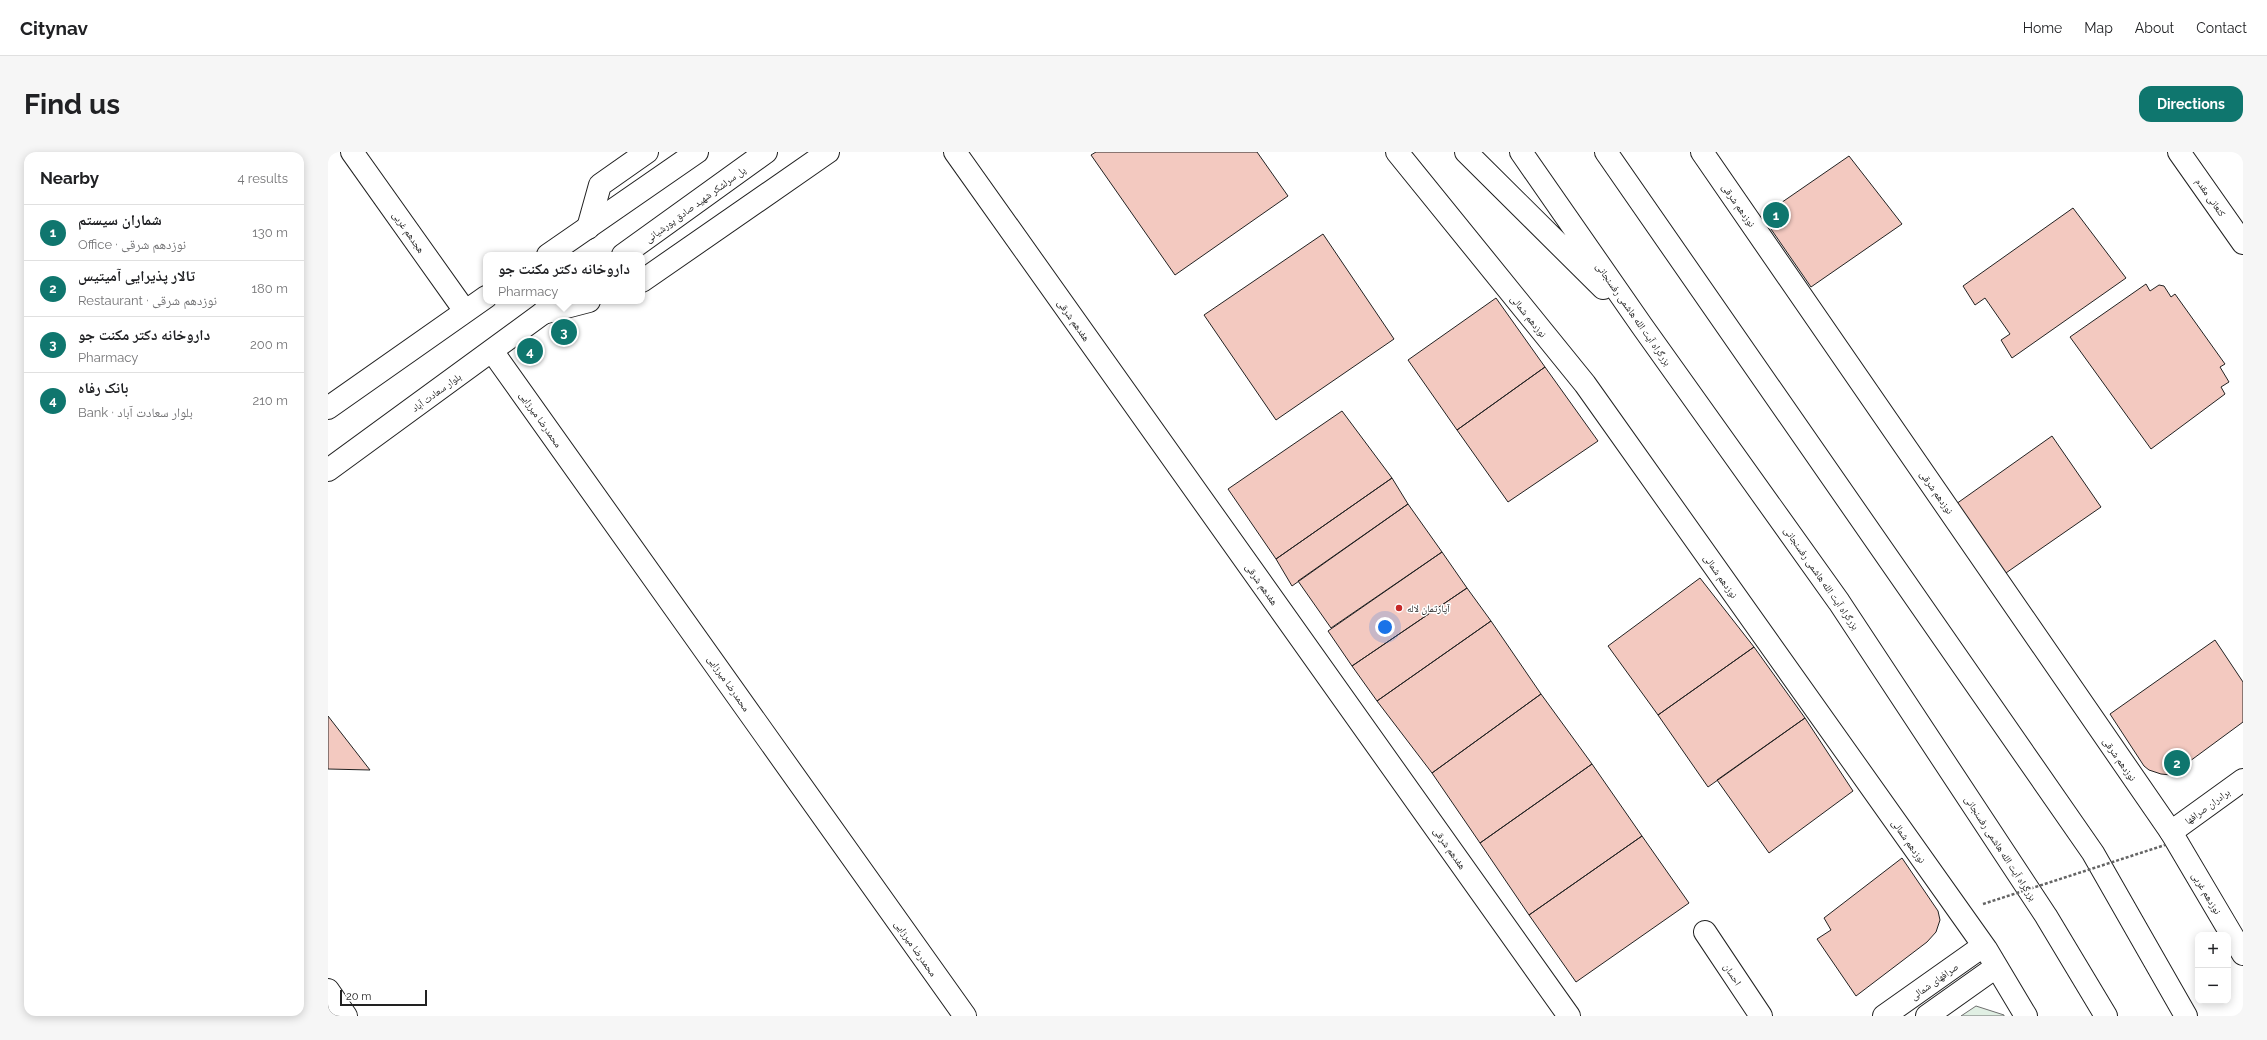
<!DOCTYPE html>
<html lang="en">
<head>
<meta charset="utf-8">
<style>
  body { margin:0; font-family:Raleway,"Noto Naskh Arabic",sans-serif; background:#f6f6f6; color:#202124 }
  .controls { position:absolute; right:12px; bottom:12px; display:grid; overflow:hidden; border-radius:8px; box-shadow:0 2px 10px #0003 }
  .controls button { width:36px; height:36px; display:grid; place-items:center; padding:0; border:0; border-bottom:1px solid #e0e0e0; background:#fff; color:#202124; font:20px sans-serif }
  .scale { position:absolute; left:12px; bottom:10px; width:87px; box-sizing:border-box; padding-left:4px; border:2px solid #222; border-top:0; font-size:11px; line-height:14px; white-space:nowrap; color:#222; -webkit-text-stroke:3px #fff; paint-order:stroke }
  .you { position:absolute; left:1057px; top:475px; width:14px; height:14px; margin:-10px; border:3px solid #fff; border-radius:50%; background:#1a73e8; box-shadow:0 0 0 6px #1a73e833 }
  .badge { display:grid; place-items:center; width:26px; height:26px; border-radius:50%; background:#0f766e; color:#fff; font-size:13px; font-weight:700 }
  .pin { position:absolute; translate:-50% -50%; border:2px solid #fff; box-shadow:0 1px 4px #0006 }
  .popup { position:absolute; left:155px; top:100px; width:162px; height:52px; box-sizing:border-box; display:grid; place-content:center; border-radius:8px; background:#fff; filter:drop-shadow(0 1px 3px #0005); font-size:13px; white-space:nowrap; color:#757577 }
  .popup b { font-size:15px; color:#202124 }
  .popup::after { content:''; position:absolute; left:50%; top:100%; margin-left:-8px; border:8px solid transparent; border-top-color:#fff }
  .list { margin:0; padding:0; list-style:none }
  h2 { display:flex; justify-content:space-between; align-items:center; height:52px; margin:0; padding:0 16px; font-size:17px }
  h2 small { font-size:13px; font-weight:400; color:#757577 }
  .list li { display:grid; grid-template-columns:26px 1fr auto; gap:12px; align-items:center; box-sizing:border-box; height:56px; padding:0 16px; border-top:1px solid #e0e0e0 }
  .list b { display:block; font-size:15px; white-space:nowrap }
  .list p { margin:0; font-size:13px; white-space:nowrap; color:#757577 }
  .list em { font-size:13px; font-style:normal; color:#757577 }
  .map { position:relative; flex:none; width:1915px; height:864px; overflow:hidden; border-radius:12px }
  header { display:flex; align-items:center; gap:24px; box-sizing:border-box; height:56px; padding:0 20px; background:#fff; border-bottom:1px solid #e0e0e0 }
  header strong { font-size:19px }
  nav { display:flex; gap:22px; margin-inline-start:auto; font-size:14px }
  .intro { display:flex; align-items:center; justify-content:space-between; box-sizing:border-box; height:96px; padding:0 24px }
  h1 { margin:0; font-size:28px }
  .button { padding:10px 18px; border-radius:12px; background:#0f766e; color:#fff; font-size:14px; font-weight:700 }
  main { display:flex; gap:24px; padding:0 24px }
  aside { flex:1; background:#fff; border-radius:12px; box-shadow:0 2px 10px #0003 }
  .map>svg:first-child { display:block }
  .green { fill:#e0efe3; stroke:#6f6f6f }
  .building { fill:#f3c9c0; stroke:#222 }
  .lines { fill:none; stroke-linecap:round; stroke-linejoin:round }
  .minor-casing { stroke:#222; stroke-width:24 }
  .tertiary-casing { stroke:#222; stroke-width:24 }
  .secondary-casing { stroke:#222; stroke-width:24 }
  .trunk-casing { stroke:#222; stroke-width:24 }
  .minor { stroke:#fff; stroke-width:22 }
  .tertiary { stroke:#fff; stroke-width:22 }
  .secondary { stroke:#fff; stroke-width:22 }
  .trunk { stroke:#fff; stroke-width:22 }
  .path-bridge { stroke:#646464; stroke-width:2.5; stroke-dasharray:3 2; stroke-linecap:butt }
  .poi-dot { fill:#c62828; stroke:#fff; stroke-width:1.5 }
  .labels { text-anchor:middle; stroke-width:3; stroke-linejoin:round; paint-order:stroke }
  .street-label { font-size:10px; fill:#222; stroke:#fff }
  .poi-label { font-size:10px; fill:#222; stroke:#fff; text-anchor:start }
</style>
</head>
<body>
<header>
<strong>Citynav</strong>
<nav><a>Home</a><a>Map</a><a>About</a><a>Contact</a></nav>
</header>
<div class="intro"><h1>Find us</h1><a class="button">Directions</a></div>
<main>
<aside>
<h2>Nearby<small>4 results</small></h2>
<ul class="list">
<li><span class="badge">1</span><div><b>شماران سیستم</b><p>Office · نوزدهم شرقی</p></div><em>130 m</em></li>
<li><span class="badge">2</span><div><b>تالار پذیرایی آمیتیس</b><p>Restaurant · نوزدهم شرقی</p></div><em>180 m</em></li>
<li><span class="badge">3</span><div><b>داروخانه دکتر مکنت جو</b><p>Pharmacy</p></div><em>200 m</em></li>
<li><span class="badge">4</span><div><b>بانک رفاه</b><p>Bank · بلوار سعادت آباد</p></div><em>210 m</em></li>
</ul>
</aside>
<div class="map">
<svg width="1915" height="864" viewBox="0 0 1915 864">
  <rect width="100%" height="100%" fill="#fff"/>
  <path class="green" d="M 1648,854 L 1676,863 L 1676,864 L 1633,864 Z"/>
  <path class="building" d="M 768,0 L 929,0 L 960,44 L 847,123 L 763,3 Z
    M 1521,4 L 1574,72 L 1483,135 L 1434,64 Z
    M 1745,56 L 1798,126 L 1684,206 L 1673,188 L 1682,182 L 1657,146 L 1647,153 L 1635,134 Z
    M 995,82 L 1066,187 L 948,268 L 876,163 Z
    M 1818,132 L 1822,139 L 1831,133 L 1836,134 L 1843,145 L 1847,142 L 1897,212 L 1892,215 L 1901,230 L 1893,235 L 1897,242 L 1823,297 L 1742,185 Z
    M 1168,146 L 1217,215 L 1129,278 L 1080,208 Z
    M 1217,215 L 1270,289 L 1180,350 L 1129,278 Z
    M 1014,259 L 1064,326 L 948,407 L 900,337 Z
    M 1724,284 L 1773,355 L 1675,423 L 1628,352 Z
    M 1064,326 L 1080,352 L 964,434 L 948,407 Z
    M 1080,352 L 1114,400 L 1003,476 L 970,429 Z
    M 1114,400 L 1139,436 L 1024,514 L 1000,479 Z
    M 1372,426 L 1426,495 L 1330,563 L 1280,494 Z
    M 1139,436 L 1163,469 L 1049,549 L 1024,514 Z
    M 1163,469 L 1213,542 L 1104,621 L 1049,549 Z
    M 1887,488 L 1915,530 L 1915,570 L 1843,623 L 1833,622 L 1821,618 L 1816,614 L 1782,562 Z
    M 1426,495 L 1477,566 L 1380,635 L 1330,563 Z
    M 1213,542 L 1264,612 L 1152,691 L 1104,621 Z
    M 0,564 L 42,618 L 0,617 Z
    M 1477,566 L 1525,639 L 1441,701 L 1389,628 Z
    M 1264,612 L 1314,684 L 1201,763 L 1152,691 Z
    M 1314,684 L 1361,751 L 1248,830 L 1201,763 Z
    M 1574,706 L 1610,759 L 1612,768 L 1608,780 L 1599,790 L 1528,844 L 1489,787 L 1503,778 L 1496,766 Z"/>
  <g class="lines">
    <g class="minor-casing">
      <path id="minor" d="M 24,0 L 137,159
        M 627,0 L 1241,864
        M 1374,0 L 1843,680 L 1915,802
        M 1851,0 L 1915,91
        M 164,199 L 637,864
        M 1377,780 L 1433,864
        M 0,838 L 18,864"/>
    </g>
    <g class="tertiary-casing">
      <path id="tertiary" d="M 1069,0 L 1257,232 L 1658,797 L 1698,864
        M 1843,680 L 1915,628
        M 1556,864 L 1655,794
        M 1599,864 L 1668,815"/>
    </g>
    <g class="secondary-casing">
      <path id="secondary" d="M 220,103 L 369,0
        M 295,103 L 438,0
        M 0,256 L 158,145
        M 0,318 L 230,150"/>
    </g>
    <g class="trunk-casing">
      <path id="trunk" d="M 1138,0 L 1275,136
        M 1193,0 L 1314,174 L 1511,450 L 1718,764 L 1778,864
        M 1278,0 L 1765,701 L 1858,864
        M 260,76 L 272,33 L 319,0
        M 314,129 L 500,0
        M 215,161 L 261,149"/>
    </g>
    <use href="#minor" class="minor"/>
    <use href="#tertiary" class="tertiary"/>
    <use href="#secondary" class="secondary"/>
    <use href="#trunk" class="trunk"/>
    <path class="path-bridge" d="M 1655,752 L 1837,693"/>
  </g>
  <circle class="poi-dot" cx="1071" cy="456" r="4"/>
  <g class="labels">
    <g class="street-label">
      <text transform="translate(1883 45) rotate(55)" y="4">کنعانی مقدم</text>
      <text transform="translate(367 52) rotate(-36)" y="4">پل سرلشکر شهید صادق پورشیانی</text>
      <text transform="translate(1411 53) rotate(55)" y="4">نوزدهم شرقی</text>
      <text transform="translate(81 80) rotate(55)" y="4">هجدهم غربی</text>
      <text transform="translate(1306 162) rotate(55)" y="4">بزرگراه آیت الله هاشمی رفسنجانی</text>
      <text transform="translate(1201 164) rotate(51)" y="4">نوزدهم شمالی</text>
      <text transform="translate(746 168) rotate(55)" y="4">هفدهم شرقی</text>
      <text transform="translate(108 240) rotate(-36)" y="4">بلوار سعادت آباد</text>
      <text transform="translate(213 267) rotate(55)" y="4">محمدرضا میرزایی</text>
      <text transform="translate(1609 340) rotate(55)" y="4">نوزدهم شرقی</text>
      <text transform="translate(1393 424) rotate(55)" y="4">نوزدهم شمالی</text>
      <text transform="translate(1494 426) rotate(55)" y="4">بزرگراه آیت الله هاشمی رفسنجانی</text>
      <text transform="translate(934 432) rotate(55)" y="4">هفدهم شرقی</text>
      <text transform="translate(401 531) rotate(55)" y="4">محمدرضا میرزایی</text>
      <text transform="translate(1792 607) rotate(55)" y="4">نوزدهم شرقی</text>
      <text transform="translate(1879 654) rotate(-36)" y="4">برادران صرافها</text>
      <text transform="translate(1581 689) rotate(55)" y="4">نوزدهم شمالی</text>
      <text transform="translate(1122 696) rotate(55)" y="4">هفدهم شرقی</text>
      <text transform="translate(1673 696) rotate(57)" y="4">بزرگراه آیت الله هاشمی رفسنجانی</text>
      <text transform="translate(1879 741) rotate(59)" y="4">نوزدهم غربی</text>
      <text transform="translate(588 796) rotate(55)" y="4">محمدرضا میرزایی</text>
      <text transform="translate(1405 822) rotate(57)" y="4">احسان</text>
      <text transform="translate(1606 829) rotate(-35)" y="4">صرافهای شمالی</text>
    </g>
    <g class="poi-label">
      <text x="1079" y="460">آپارتمان لاله</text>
    </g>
  </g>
</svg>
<div class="controls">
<button>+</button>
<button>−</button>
</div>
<div class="scale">20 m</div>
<div class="you"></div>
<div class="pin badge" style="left:1448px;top:63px">1</div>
<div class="pin badge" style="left:1849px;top:611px">2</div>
<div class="pin badge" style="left:236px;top:180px">3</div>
<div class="popup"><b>داروخانه دکتر مکنت جو</b>Pharmacy</div>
<div class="pin badge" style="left:202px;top:199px">4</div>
</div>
</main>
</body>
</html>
